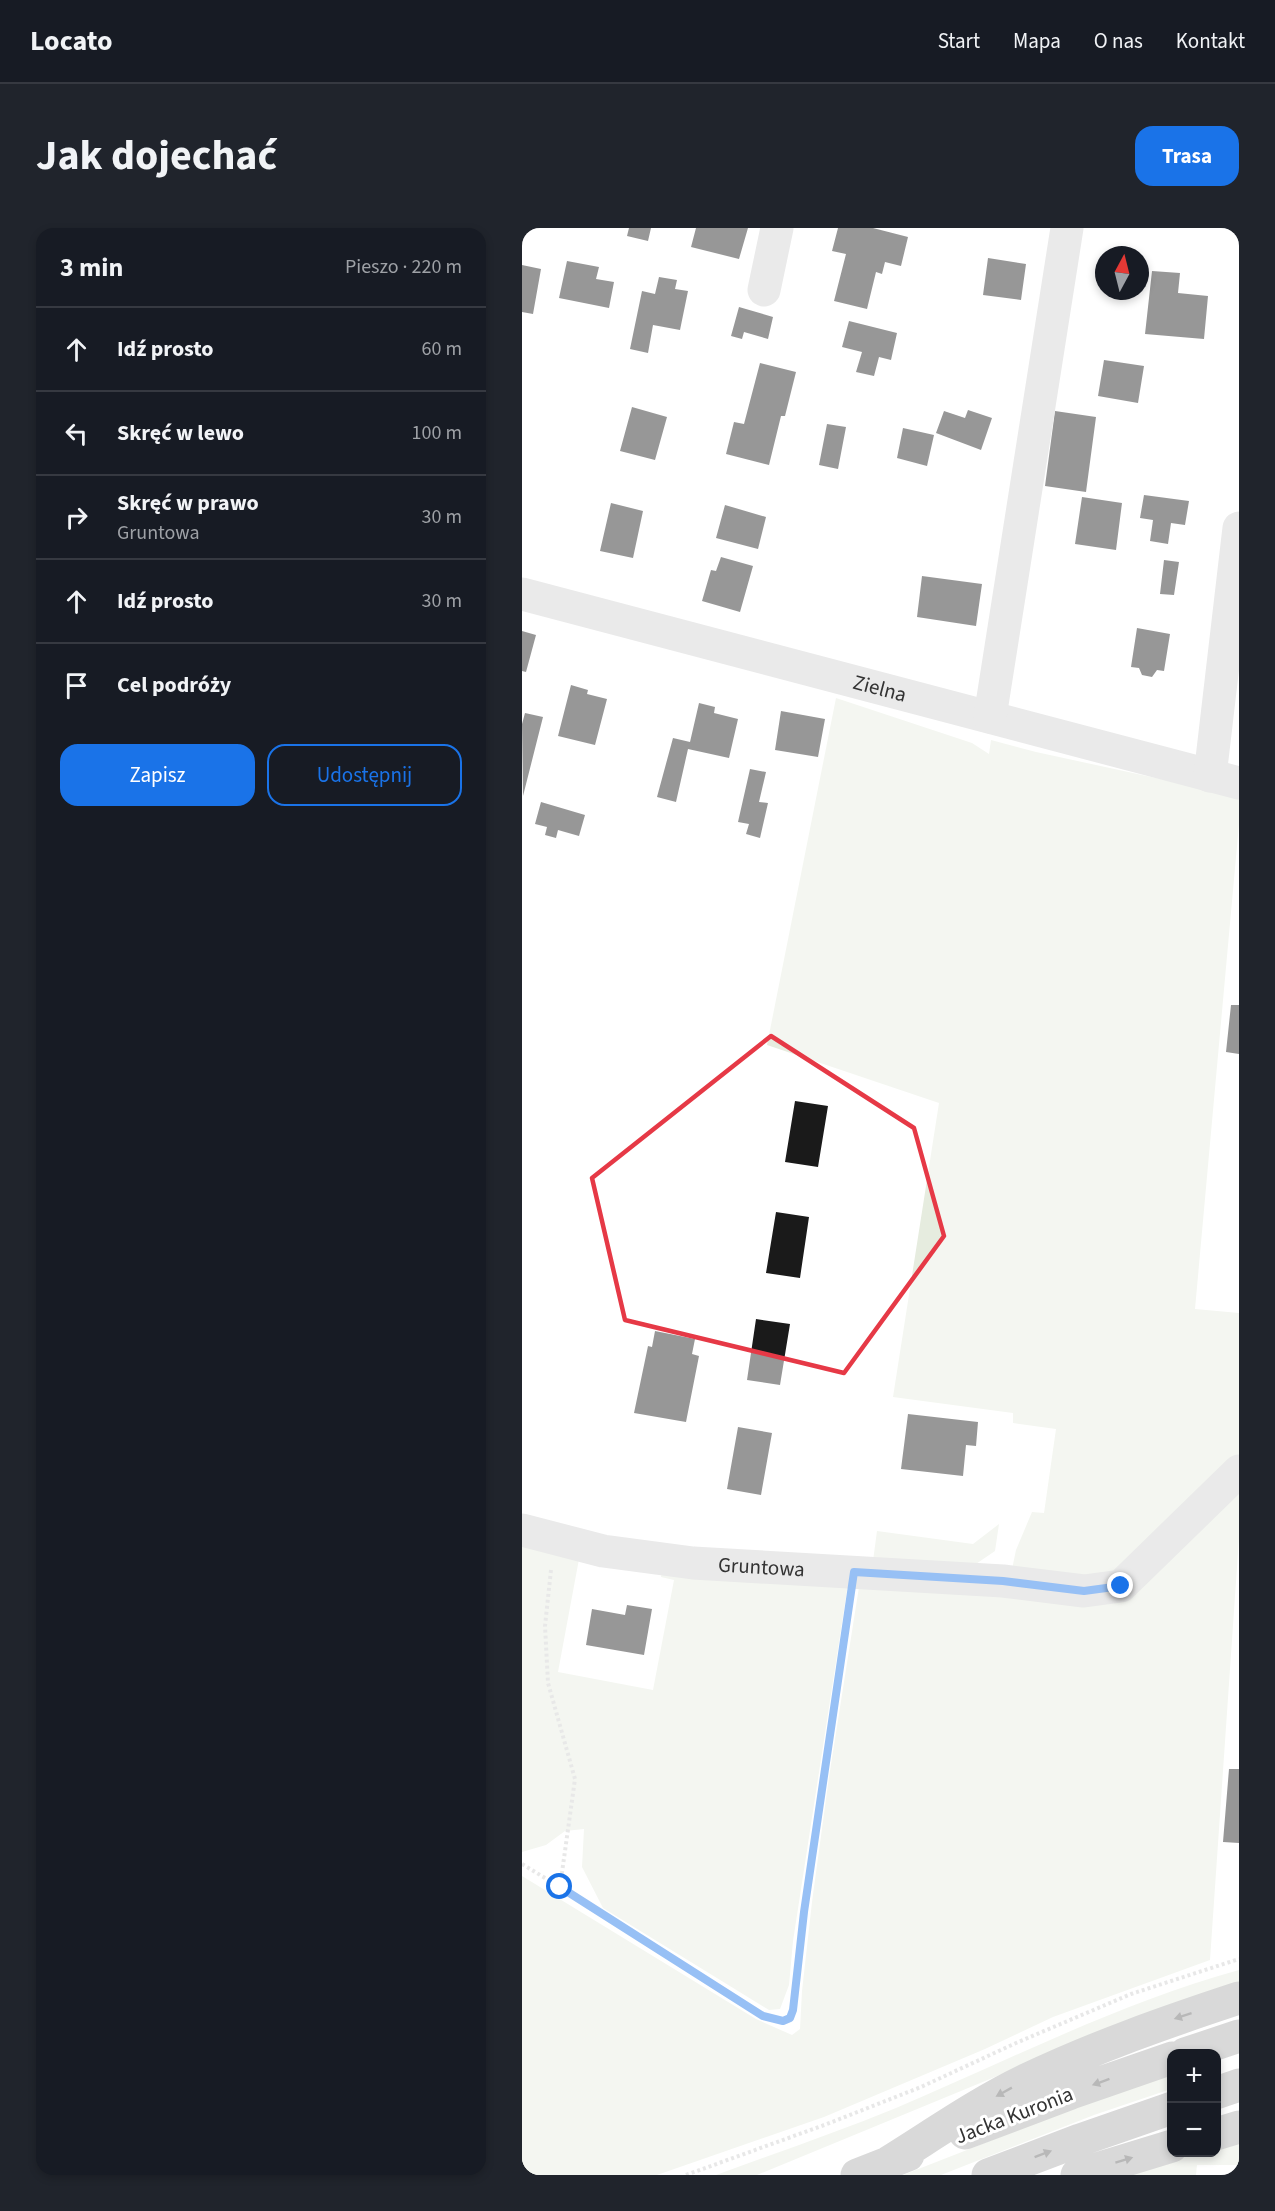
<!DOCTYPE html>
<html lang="pl">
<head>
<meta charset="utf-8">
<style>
  body { margin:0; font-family:"Source Sans 3",sans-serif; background:#20242c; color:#f1f3f6 }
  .controls { position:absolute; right:18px; bottom:18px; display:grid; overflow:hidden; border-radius:12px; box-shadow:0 3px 9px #0003 }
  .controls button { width:54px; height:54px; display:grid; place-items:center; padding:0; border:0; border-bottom:2px solid #363941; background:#171b24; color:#f1f3f6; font:30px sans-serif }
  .compass { position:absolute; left:573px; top:18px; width:54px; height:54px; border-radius:50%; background:#171b24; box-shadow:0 3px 9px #0003; rotate:7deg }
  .stop { position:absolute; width:18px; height:18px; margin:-14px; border:4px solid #1a73e8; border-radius:50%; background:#fff }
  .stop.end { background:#1a73e8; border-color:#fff; box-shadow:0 2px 6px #0008 }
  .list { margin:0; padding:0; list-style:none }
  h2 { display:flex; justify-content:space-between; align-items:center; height:78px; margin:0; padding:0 24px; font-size:26px }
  h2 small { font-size:20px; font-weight:400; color:#9ea1a6 }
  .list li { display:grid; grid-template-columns:39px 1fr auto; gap:18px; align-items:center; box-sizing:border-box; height:84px; padding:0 24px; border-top:2px solid #363941 }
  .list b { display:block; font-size:22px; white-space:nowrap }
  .list p { margin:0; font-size:20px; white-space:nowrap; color:#9ea1a6 }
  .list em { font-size:20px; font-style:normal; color:#9ea1a6 }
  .actions { display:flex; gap:12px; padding:18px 24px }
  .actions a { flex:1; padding:14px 0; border:2px solid #1a73e8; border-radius:18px; text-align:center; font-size:21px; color:#1a73e8 }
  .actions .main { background:#1a73e8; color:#fff }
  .icon { flex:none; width:33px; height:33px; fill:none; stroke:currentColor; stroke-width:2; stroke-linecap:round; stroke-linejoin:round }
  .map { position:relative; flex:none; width:717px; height:1947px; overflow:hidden; border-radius:18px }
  header { display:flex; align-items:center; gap:36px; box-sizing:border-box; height:84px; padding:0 30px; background:#171b24; border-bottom:2px solid #363941 }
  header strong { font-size:28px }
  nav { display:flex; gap:33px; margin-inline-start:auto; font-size:21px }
  .intro { display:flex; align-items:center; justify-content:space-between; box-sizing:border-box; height:144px; padding:0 36px }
  h1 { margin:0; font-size:42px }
  .button { padding:15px 27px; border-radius:18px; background:#1a73e8; color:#fff; font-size:21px; font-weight:700 }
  main { display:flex; gap:36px; padding:0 36px }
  aside { flex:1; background:#171b24; border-radius:18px; box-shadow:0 3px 9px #0003 }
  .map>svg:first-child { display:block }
  .green { fill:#e6ecdf }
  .building { fill:#1a1a1a }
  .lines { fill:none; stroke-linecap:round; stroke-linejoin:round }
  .path { stroke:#cdcdcd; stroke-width:4; stroke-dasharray:3 3; stroke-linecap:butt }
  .minor { stroke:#d0d0d0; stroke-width:33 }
  .major { stroke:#ababab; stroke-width:33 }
  .oneway { fill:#636363 }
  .route { stroke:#1a73e8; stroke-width:8 }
  .marked { fill:none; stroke:#e63946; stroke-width:4.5; stroke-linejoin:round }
  .labels { text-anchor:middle; stroke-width:6; stroke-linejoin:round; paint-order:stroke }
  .street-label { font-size:21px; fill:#333; stroke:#fff }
</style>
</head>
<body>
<header>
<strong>Locato</strong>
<nav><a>Start</a><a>Mapa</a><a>O nas</a><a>Kontakt</a></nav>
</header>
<div class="intro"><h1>Jak dojechać</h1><a class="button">Trasa</a></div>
<main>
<aside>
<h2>3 min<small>Pieszo · 220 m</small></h2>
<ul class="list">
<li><svg class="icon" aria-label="ahead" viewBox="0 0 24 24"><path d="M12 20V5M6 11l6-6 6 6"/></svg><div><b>Idź prosto</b></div><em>60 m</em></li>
<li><svg class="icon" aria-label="left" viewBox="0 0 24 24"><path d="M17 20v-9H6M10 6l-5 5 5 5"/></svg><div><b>Skręć w lewo</b></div><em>100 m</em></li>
<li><svg class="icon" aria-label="right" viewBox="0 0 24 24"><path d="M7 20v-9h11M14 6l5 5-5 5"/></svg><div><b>Skręć w prawo</b><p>Gruntowa</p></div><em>30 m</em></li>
<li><svg class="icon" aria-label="ahead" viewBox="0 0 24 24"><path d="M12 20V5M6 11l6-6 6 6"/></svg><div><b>Idź prosto</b></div><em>30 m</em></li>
<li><svg class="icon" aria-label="arrive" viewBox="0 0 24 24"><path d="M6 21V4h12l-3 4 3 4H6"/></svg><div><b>Cel podróży</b></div></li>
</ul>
<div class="actions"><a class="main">Zapisz</a><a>Udostępnij</a></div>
</aside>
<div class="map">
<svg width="717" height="1947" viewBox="0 0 717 1947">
  <rect width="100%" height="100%" fill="#fff"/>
  <path class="green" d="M 314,470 L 450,515 L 467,526 L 469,512 L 514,524 L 717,568 L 717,596 L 673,1081 L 717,1085 L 717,1310 L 688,1732 L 531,1789 L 463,1821 L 302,1889 L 135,1947 L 0,1947 L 0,1648 L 234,1791 L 270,1807 L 278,1801 L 280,1763 L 290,1674 L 307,1549 L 337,1359 L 485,1365 L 494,1322 L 510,1284 L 522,1285 L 534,1201 L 491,1195 L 491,1185 L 371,1169 L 417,875 L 245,817 Z
    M 477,1296 L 473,1323 L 451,1338 L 351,1333 L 355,1303 L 451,1316 Z
    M 0,1314 L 57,1331 L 36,1444 L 131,1462 L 152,1352 L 139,1349 L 140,1342 L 326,1356 L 271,1713 L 267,1757 L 258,1781 L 247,1782 L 81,1680 L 60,1639 L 62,1601 L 43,1603 L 24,1617 L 0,1624 Z
    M 717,1742 L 717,1758 L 485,1844 L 235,1947 L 194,1947 C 254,1925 315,1904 374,1880 C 487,1832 598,1775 717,1742 Z
    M 649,1846 L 649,1861 L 572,1887 L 419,1947 L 381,1947 L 534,1887 Z
    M 717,1912 L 717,1937 L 675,1937 L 674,1947 L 598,1947 L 672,1925 L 694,1924 L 695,1918 Z"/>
  <path class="building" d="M 107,0 L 129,0 L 126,13 L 105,8 Z
    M 174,0 L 226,0 L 217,31 L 169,19 Z
    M 316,0 L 351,0 L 386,9 L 379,38 L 363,34 L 360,46 L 354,44 L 345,81 L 312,73 L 324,26 L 310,23 Z
    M 466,30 L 504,36 L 499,72 L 461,67 Z
    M 45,33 L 77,39 L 74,51 L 92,54 L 87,80 L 37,70 Z
    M 0,37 L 19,41 L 11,86 L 0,84 Z
    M 630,43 L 658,45 L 656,65 L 686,68 L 682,111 L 623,106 Z
    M 137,49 L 155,52 L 153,61 L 166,63 L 158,102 L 131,97 L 126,125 L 108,121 L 120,63 L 133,66 Z
    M 217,79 L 251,89 L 246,111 L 222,104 L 220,111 L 209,108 Z
    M 327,93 L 375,105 L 369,132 L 357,129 L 352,148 L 334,144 L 340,124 L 320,119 Z
    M 582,132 L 622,138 L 616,175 L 576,168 Z
    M 238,135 L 274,144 L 263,188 L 259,188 L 247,237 L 204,226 L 212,194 L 222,196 Z
    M 110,179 L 145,189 L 133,232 L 98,223 Z
    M 446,182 L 470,190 L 459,222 L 414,205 L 422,183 L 443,190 Z
    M 533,183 L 574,189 L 564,264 L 523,258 Z
    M 305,196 L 324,199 L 316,241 L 297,237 Z
    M 381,200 L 412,207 L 405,238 L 375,230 Z
    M 622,267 L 667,273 L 663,297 L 649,295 L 646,316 L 628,313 L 631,292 L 618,290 Z
    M 560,269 L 600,275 L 594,322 L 553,316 Z
    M 89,275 L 121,283 L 111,330 L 78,323 Z
    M 203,277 L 244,289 L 236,321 L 194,310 Z
    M 199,329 L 231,338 L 218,384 L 180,373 L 189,342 L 194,343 Z
    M 642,332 L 657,334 L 652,367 L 638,366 Z
    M 400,348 L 460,356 L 454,398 L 395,389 Z
    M 615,400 L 648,406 L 642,443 L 635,442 L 630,449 L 620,447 L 617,440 L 609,439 Z
    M 0,403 L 14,407 L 4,444 L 0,443 Z
    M 49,457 L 66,462 L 65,466 L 85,471 L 73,517 L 36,508 Z
    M 177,475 L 193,479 L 192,485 L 216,491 L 207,530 L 166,521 L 154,574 L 135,569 L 151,510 L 168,514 Z
    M 259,483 L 303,491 L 296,529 L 253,522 Z
    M 3,485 L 21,489 L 1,568 L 0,496 Z
    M 228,541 L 244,544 L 237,574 L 246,575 L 238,610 L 224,606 L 227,596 L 216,594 Z
    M 19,574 L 63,587 L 57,608 L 36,602 L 34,610 L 23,607 L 25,599 L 13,596 Z
    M 709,777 L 717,777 L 717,826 L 704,824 Z
    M 273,873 L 306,878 L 296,939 L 263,934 Z
    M 254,984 L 287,989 L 278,1050 L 244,1045 Z
    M 234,1091 L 268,1096 L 258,1157 L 225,1152 Z
    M 133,1103 L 173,1111 L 170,1126 L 177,1128 L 164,1194 L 112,1185 L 126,1118 L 130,1119 Z
    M 386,1186 L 456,1194 L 454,1218 L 444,1217 L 441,1248 L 379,1241 Z
    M 216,1199 L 250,1205 L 239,1267 L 205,1261 Z
    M 105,1377 L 130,1381 L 122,1427 L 64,1417 L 70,1381 L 103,1387 Z
    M 707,1541 L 717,1541 L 717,1615 L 701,1614 Z"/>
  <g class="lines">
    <path class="path" d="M 29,1342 L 23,1398 L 26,1455 L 53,1551 L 38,1659
      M 0,1636 L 61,1673 L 241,1788 L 261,1793 L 268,1790 L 271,1782 L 282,1684 L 329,1374
      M 164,1947 L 305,1896 L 399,1859 L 494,1815 L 609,1766 L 717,1731"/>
    <g class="minor">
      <path d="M 242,62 L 255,0"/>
      <path id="s1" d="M 0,366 L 717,555"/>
      <path d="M 468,489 L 545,0"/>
      <path d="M 688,548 L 717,300"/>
      <path id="s2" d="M 0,1302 L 81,1323 L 171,1335 L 481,1353 L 562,1363 L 599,1358 L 717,1243"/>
    </g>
    <path class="major" d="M 663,1826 L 717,1808
      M 694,1865 L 717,1857
      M 443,1905 L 549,1865 L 650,1830
      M 694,1906 L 717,1899
      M 367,1934 C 412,1906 456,1875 504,1852 C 573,1819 644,1794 717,1770
      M 335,1947 L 386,1927
      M 466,1947 L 558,1912 L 650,1880
      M 555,1947 L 650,1918"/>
  </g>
  <defs><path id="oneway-solid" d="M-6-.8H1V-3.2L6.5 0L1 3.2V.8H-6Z" transform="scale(1.5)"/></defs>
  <g class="oneway">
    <use href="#oneway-solid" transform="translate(661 1788) rotate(162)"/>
    <use href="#oneway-solid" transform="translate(579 1854) rotate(160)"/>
    <use href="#oneway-solid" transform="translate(482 1864) rotate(151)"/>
    <use href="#oneway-solid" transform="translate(521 1926) rotate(-21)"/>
    <use href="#oneway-solid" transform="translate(602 1932) rotate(-17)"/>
  </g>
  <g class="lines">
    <path class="route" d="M 38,1659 L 241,1788 L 261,1793 L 268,1790 L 271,1782 L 282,1684 L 332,1344 L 481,1353 L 562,1363 L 599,1358"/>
  </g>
  <path d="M0 0H717V1947H0ZM 249,808 L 392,900 L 422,1008 L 322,1145 L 103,1092 L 70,950 Z" fill="#fff" fill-opacity=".55" fill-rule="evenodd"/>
  <path class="marked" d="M 249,808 L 392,900 L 422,1008 L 322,1145 L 103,1092 L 70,950 Z"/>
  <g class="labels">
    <g class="street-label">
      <text dy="7" stroke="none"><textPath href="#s1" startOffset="370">Zielna</textPath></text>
      <text dy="7" stroke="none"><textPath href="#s2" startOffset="243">Gruntowa</textPath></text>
      <text transform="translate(492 1887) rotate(-21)" y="7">Jacka Kuronia</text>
    </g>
  </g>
</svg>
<div class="controls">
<button>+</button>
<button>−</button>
</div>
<svg class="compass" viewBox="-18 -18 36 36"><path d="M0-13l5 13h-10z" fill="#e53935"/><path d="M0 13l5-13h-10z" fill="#9ea1a6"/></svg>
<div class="stop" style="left:38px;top:1659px"></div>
<div class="stop end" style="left:599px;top:1358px"></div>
</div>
</main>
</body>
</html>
